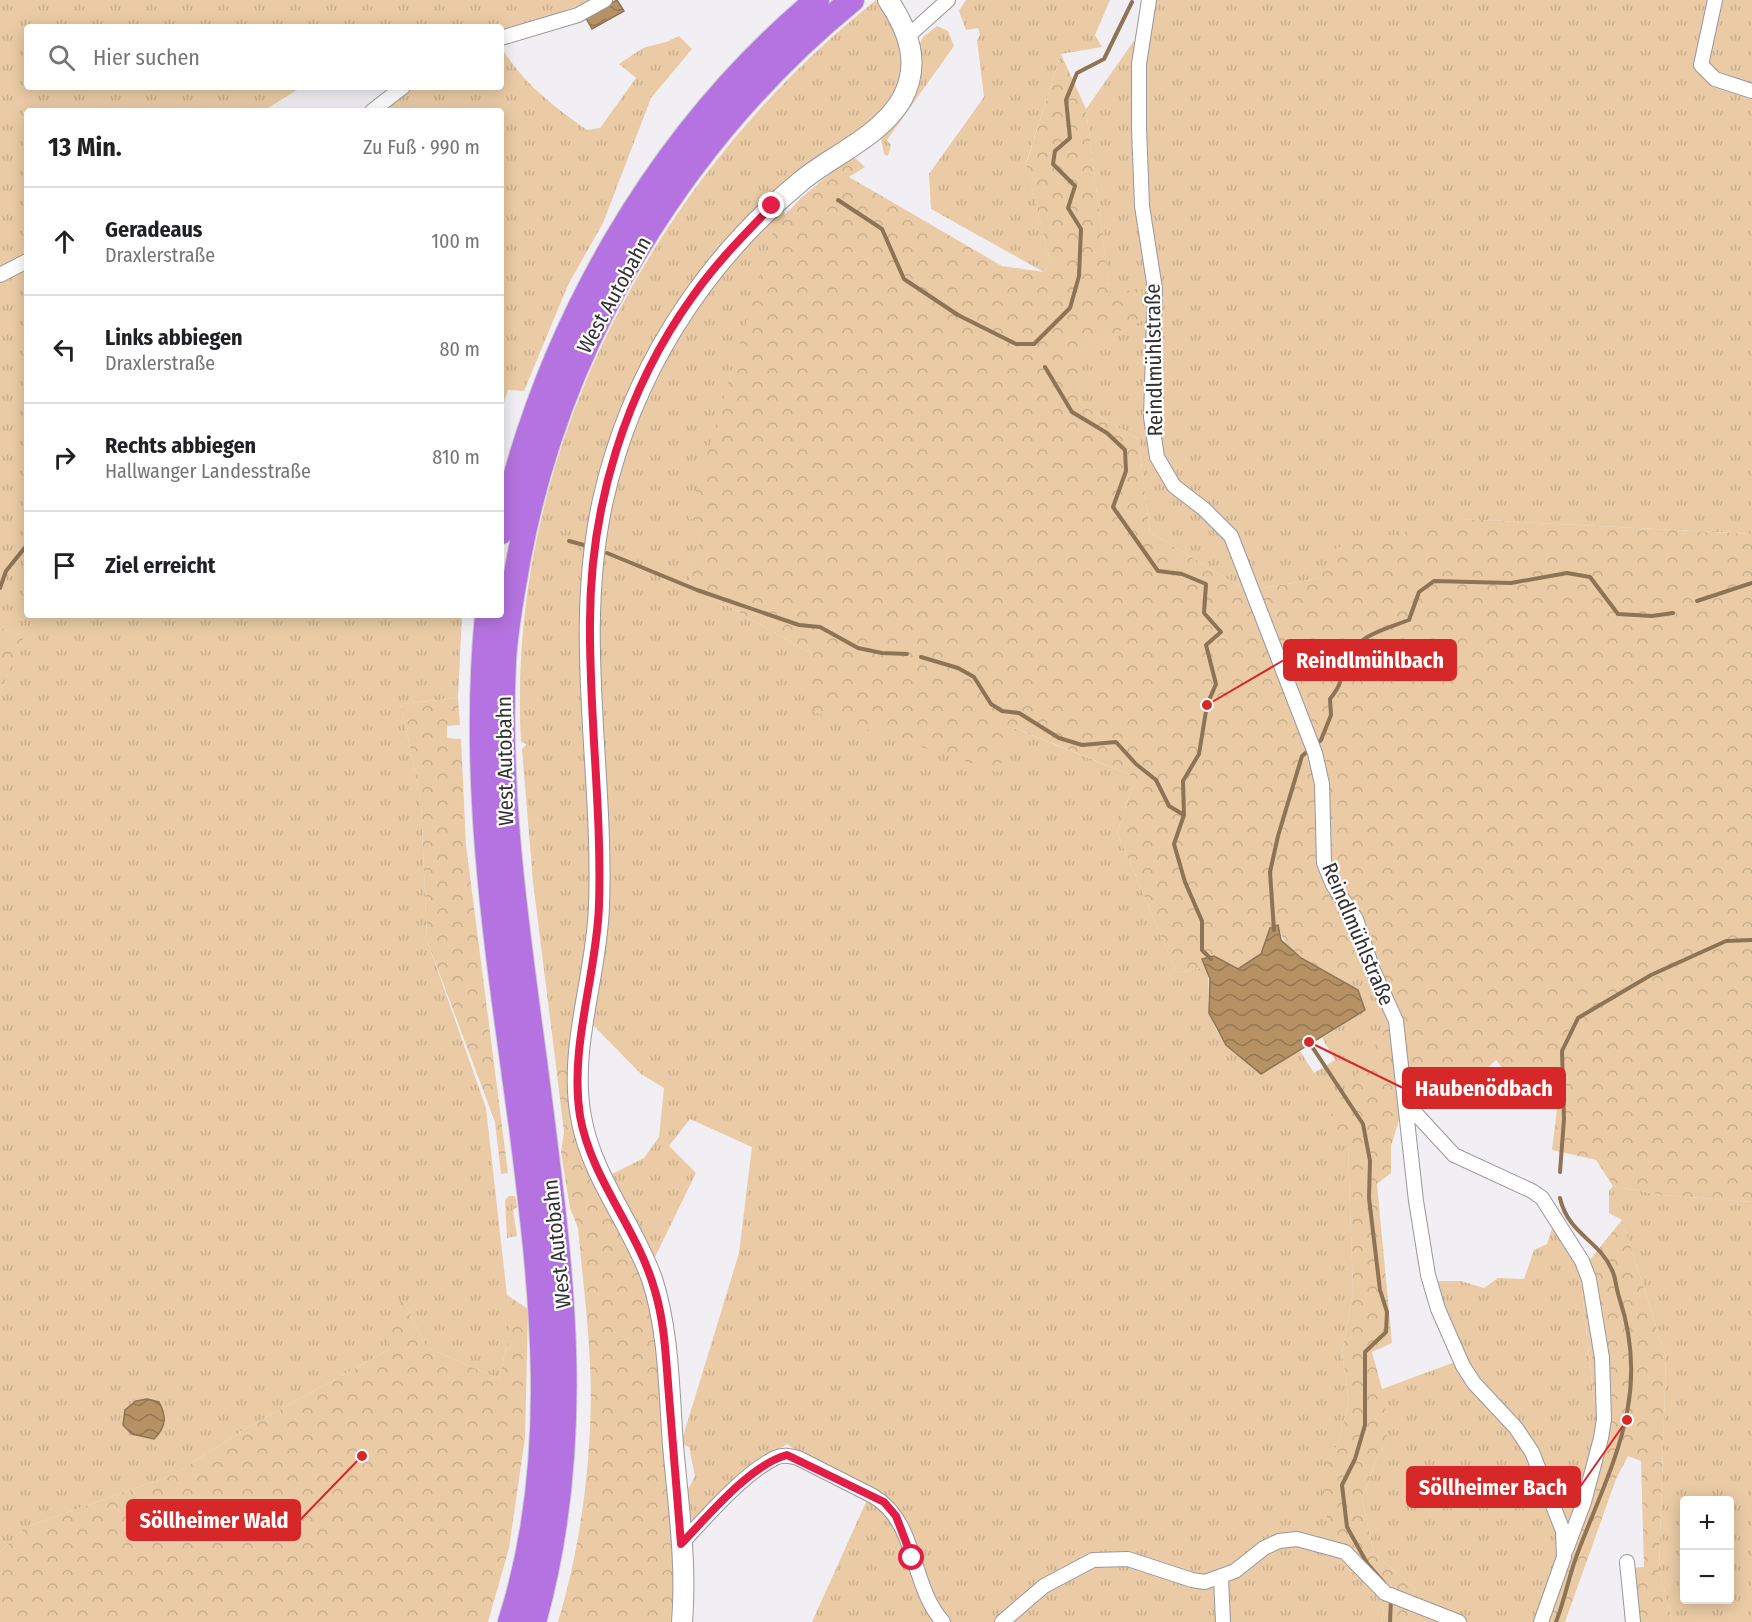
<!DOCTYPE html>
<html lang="de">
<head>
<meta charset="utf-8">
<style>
  body { margin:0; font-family:"Fira Sans Condensed",sans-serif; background:#f2f2f2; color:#202124 }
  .controls { position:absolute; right:18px; bottom:18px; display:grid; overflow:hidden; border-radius:6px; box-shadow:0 3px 15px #0003 }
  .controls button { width:54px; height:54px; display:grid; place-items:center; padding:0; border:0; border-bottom:2px solid #e0e0e0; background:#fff; color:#202124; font:30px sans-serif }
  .stop { position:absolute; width:18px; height:18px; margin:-14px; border:4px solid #e11d48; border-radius:50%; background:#fff }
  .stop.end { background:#e11d48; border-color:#fff; box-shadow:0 2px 6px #0008 }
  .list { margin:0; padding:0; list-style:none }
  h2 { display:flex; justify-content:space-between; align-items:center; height:78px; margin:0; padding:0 24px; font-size:26px }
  h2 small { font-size:20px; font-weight:400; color:#757577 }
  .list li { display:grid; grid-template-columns:39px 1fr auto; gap:18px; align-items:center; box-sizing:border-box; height:108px; padding:0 24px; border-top:2px solid #e0e0e0 }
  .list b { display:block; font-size:22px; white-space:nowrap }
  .list p { margin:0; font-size:20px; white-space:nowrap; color:#757577 }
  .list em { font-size:20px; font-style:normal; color:#757577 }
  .icon { flex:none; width:33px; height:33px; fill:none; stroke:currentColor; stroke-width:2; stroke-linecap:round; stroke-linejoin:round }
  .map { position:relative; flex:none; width:1752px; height:1622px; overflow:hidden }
  .search { position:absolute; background:#fff; box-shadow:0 3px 15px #0003; left:24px; top:24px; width:480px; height:66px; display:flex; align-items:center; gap:15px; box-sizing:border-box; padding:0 21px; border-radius:6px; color:#757577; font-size:22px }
  .panel { position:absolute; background:#fff; box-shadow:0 3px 15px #0003; left:24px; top:108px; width:480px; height:510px; border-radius:6px }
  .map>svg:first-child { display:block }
  .grass { fill:url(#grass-tufts); fill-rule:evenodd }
  .forest { fill:url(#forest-crowns) }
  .water { fill:url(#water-waves); stroke:#8e7455; stroke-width:1.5 }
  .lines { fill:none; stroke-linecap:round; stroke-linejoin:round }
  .stream { stroke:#8e7455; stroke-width:4 }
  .street-casing { stroke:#99979a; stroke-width:16 }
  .secondary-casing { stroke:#99979a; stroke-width:22 }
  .highway-casing { stroke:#cecece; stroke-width:26 }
  .street { stroke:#fff; stroke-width:14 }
  .secondary { stroke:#fff; stroke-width:20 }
  .highway { stroke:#b473e0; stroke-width:24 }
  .route { stroke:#e11d48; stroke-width:8 }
  .labels { text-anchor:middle; stroke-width:4.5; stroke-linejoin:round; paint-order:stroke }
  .street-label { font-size:21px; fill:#323132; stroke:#fff }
  .leader { fill:none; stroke:#d62828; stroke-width:2 }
  .callout-dot { fill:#d62828; stroke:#fff; stroke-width:2 }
  .callout { fill:#d62828; stroke:#d62828; stroke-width:2 }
  .callout-label { font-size:22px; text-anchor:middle; font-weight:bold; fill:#fff }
</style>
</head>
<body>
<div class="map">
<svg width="1752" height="1622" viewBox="0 0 1752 1622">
  <defs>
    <pattern id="grass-tufts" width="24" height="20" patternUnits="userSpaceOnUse" patternTransform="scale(1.5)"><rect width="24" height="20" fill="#eacba5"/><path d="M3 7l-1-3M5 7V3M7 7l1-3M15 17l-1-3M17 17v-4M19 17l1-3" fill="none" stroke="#c9af8e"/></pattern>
    <pattern id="forest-crowns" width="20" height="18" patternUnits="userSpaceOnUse" patternTransform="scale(1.5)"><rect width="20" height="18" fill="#eacba5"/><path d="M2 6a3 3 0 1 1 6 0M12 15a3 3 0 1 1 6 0" fill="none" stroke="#c9af8e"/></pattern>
    <pattern id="water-waves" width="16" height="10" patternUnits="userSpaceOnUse" patternTransform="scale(1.5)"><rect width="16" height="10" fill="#b59164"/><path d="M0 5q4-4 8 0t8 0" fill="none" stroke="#947753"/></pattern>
  </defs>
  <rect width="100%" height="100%" fill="#f1eff3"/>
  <path class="grass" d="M 0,0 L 593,0 L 522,27 L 501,32 L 501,27 L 27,27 L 27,87 L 302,87 L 263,111 L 27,111 L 27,256 L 0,271 Z
    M 876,0 L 881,0 L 892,18 L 906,68 L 892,103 L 783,206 L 789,236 L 688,583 L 813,655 L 998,771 L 1014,728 L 1136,777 L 1117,832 L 1177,973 L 1205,967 C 1212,983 1206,997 1210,1013 C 1215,1040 1241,1057 1260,1073 L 1300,1051 L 1314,1073 L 1335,1060 L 1322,1038 L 1365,1010 L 1358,990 L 1336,978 L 1375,963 L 1397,1011 L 1348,1144 L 1353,1292 L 1342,1353 L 1349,1402 L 1338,1443 L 1320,1477 L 1376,1588 L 1384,1610 L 1381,1622 L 812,1622 L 871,1491 L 807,1459 L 787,1444 L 753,1466 L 687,1528 L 685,1495 L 695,1476 L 689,1447 L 681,1443 L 739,1253 L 752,1147 L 690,1119 L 669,1146 L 696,1173 L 653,1261 L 610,1175 L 644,1158 L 659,1137 L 664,1088 L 641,1074 L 594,1026 L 578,1024 L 571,1078 L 560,1056 L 558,1055 L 555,1058 L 533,882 L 522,749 L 527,744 L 521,742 C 505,455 655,176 876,0 Z
    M 966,0 L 1110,0 L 1095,35 L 1102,47 L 1061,54 L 1026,163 L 1050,261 L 1044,272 L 931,209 L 929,174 L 984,97 L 977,40 L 980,35 L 978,28 L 966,30 L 959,11 Z
    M 1145,0 L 1752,0 L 1752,534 L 1462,519 L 1320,578 L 1247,591 L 1150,532 L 1138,439 L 1080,404 L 1075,351 L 1145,319 L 1110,296 L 1086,109 L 1138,35 Z
    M 937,26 L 948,31 L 954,46 L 887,140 L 891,145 L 888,156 L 884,154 L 880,134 L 923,37 Z
    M 679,36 L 692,49 L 651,98 L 603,223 L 568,285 L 524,391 L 508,390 L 501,411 L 501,111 L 379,111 L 410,87 L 501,87 L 501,47 C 523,83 553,106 587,130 L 600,128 L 636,78 L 619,64 L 643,48 L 666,42 Z
    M 27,266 L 27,615 L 462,615 L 458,698 L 401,704 L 421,802 L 427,940 L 486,1108 L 509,1313 L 509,1335 L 499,1379 L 426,1347 L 404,1301 L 388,1350 L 245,1429 L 173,1475 L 26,1527 L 0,1552 L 0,693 L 23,636 L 0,628 L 0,281 Z
    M 1613,1186 L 1662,1195 L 1752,1202 L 1752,1622 L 1672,1622 L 1659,1569 L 1666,1357 L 1622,1220 L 1609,1213 L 1609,1191 ZM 1684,1500 L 1730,1500 L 1730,1600 L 1684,1600 Z
    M 509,1196 L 515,1196 L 517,1207 L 513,1210 L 517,1236 L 507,1238 L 505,1200 Z
    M 1553,1225 L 1562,1236 L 1580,1272 L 1594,1402 L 1606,1416 L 1544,1622 L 1406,1622 L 1415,1589 L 1374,1553 L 1362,1499 L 1375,1463 L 1387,1440 L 1382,1389 L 1463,1359 L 1435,1281 L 1461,1281 L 1484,1288 L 1498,1278 L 1524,1279 L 1534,1250 L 1547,1244 Z"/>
  <path class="forest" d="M 1061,54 L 1086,109 L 1110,295 L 1141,288 L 1146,319 L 1076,351 L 1080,404 L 1138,439 L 1150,532 L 1247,591 L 1320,578 L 1336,548 L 1462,519 L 1752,534 L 1752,1202 L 1662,1195 L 1613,1186 L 1596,1160 L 1552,1150 L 1562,1067 L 1503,1069 L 1496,1060 L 1479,1076 L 1422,1093 L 1404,1104 L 1391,1146 L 1391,1173 L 1377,1184 L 1392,1343 L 1372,1352 L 1385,1400 L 1387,1440 L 1375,1463 L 1362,1499 L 1374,1553 L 1415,1589 L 1406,1622 L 1381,1622 L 1384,1610 L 1376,1588 L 1351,1574 L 1332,1541 L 1319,1477 L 1338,1443 L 1349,1402 L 1342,1353 L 1353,1292 L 1348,1144 L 1322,1129 L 1397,1011 L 1375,964 L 1336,978 C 1312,964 1284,954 1278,925 L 1270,928 L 1261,954 L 1238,969 L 1202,959 L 1205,967 L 1177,973 L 1117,832 L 1136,777 L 1015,728 L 998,772 L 811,711 L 813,655 L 688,583 L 705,523 L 688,518 L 775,225 L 801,198 L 852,155 L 865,167 L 849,177 L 1002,266 L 1044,272 L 1050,261 L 1026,164 Z
    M 0,628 L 24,636 L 0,693 Z
    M 458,698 L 460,725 L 447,726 L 447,738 L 461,739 L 466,845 L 508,1173 L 501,1174 L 495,1122 L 427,940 L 421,802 L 401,704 Z
    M 566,1054 L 615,1214 L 652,1304 L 660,1367 L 675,1567 L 671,1622 L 558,1622 C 582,1543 594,1446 590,1364 C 588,1319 582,1273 578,1228 L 570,1208 L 561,1152 L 564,1132 L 555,1058 L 558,1055 Z
    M 1622,1220 L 1666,1357 L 1659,1569 L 1672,1622 L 1637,1622 L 1631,1568 L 1644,1567 L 1641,1461 L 1628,1456 L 1616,1479 L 1565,1622 L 1544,1622 L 1606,1416 L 1594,1402 L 1580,1272 Z
    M 507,1295 L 528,1309 L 525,1438 L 509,1548 L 488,1622 L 0,1622 L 0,1552 L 26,1527 L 173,1475 L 245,1429 L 388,1350 L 396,1302 L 404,1301 L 426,1347 L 499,1379 L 509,1335 Z"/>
  <path class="water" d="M 617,0 L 624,11 L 592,29 L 586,18 Z
    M 1278,925 L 1281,940 L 1301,958 L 1358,990 L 1365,1010 L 1261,1074 L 1226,1045 L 1209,1013 L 1210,979 L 1202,959 L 1214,956 L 1238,969 L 1261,954 L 1270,928 Z
    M 147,1399 L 159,1402 C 167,1417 166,1427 154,1439 L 132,1434 L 123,1425 L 125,1410 L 136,1401 Z"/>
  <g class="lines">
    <path class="stream" d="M 838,200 L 882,229 L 904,279 L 958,315 L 1016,344 L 1034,344 L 1070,308 L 1079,276 L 1081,229 L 1068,208 L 1075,186 L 1053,164 L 1055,151 L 1070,138 L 1066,100 L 1077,73 L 1104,59 L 1132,2
      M 1045,367 L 1072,412 L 1107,433 L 1125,450 L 1126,471 L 1113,507 L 1158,571 L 1182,574 L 1206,584 L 1204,613 L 1221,632 L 1206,645 L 1216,684 L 1207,705 L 1199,754 L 1183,781 L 1184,815 L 1174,844 L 1185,882 L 1202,921 L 1202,950 L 1211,959
      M 569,541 L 584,545
      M 607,553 L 697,590 L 799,625 L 820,627 L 858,648 L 882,653 L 907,654
      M 0,588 L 6,571 L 27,545
      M 1697,601 L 1752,583
      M 921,657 L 958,668 L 974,677 L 991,704 L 1002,711 L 1019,713 L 1059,738 L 1082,745 L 1116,742 L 1136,764 L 1156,780 L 1169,806 L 1184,815
      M 1274,930 L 1270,872 L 1278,836 L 1302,756 L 1321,740 L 1331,715 L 1330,699 C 1345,680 1339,678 1346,660 C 1357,635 1386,629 1409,620 L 1419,592 L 1434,581 L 1511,583 L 1567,573 L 1590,577 L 1618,614 L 1652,616 L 1673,613
      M 1307,1039 L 1363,1124 L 1370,1161 L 1369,1198 L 1380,1290 L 1387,1312 L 1386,1332 L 1365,1352 L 1365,1425 L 1355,1459 L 1342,1485 L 1347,1527 L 1367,1563 L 1385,1584
      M 1560,1172 L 1564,1119 L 1562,1051 L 1578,1018 L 1651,975 L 1726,941 L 1752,940
      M 1390,1622 L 1391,1599
      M 1556,1622 C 1565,1599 1569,1575 1578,1552 C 1612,1463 1652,1395 1619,1297 C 1616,1288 1616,1278 1612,1270 C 1599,1240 1568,1234 1560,1198"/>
    <g class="street-casing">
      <path id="street" d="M 1149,0 L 1139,64 L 1139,127 L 1142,206 L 1155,289 L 1151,417 L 1157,457 L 1174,486 L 1204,509 L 1231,536 L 1315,753 L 1322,784 L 1324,863 L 1333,885 L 1356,919 L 1373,970 L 1396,1021 L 1416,1201 L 1428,1275 L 1438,1309 L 1463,1366 L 1474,1383 L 1516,1428 L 1532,1452 L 1563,1531 L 1564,1557 L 1541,1622
        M 1715,0 L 1701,65 L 1715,79 L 1752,91
        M 908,36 L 948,0
        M 501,38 L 578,15 L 605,0
        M 372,111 L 403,87
        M 0,275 L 27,261
        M 1406,1103 L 1454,1155 L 1532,1191 L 1542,1198 L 1582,1261 L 1589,1279 L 1602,1358 L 1604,1419 L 1601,1438 L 1584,1502 L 1566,1550
        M 681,1544 C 706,1517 743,1474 775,1458 C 783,1454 790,1456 798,1458 L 873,1496 C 918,1522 910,1585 943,1622
        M 1627,1562 L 1633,1622
        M 1221,1578 L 1223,1622
        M 1002,1622 L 1044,1586 L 1093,1560 L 1128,1559 L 1192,1580 L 1205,1582 L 1235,1571 L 1264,1548 L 1279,1541 L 1297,1539 L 1345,1552 L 1385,1593 L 1459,1622"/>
    </g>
    <g class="secondary-casing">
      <path id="secondary" d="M 682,1622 C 687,1564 678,1503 673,1445 C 669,1391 669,1331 652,1279 C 632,1223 591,1176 581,1117 C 568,1048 597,976 599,906 C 604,771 573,634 603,500 C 631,375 701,264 800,182 C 832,155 880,137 902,99 C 921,64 909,31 888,0"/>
    </g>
    <g class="highway-casing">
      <path id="highway" d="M 501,532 C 547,328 656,135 817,0
        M 487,615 C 470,788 498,956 521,1127 C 542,1293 562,1459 510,1622
        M 534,1622 C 587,1433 560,1258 536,1069 C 518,933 497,798 504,661 C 506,626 513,591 519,557 C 560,340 681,140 852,0"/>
    </g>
    <use href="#street" class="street"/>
    <use href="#secondary" class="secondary"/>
    <use href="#highway" class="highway"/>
  </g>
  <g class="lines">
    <path class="route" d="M 772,206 C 744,235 716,263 693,296 C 625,390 590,507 590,622 C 589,716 602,810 599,905 C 597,974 569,1046 580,1116 C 591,1179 638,1229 655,1291 C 665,1324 666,1361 669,1396 C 673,1445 677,1495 681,1544 C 708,1516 750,1465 787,1455 L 884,1502 L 896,1516 L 912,1558"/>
  </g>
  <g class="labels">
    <g class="street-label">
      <text transform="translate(614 295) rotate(-61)" y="7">West Autobahn</text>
      <text transform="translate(1154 360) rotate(-91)" y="7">Reindlmühlstraße</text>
      <text transform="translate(505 761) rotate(-91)" y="7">West Autobahn</text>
      <text transform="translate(1358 934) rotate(67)" y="7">Reindlmühlstraße</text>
      <text transform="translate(557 1244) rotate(-96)" y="7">West Autobahn</text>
    </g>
  </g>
  <path class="leader" d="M1207 705L1284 660M1309 1042L1403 1088M1627 1420L1580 1487M362 1456L300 1520"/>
  <g class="callout-dot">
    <circle cx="1207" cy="705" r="6"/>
    <circle cx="1309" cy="1042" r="6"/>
    <circle cx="1627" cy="1420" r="6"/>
    <circle cx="362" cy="1456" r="6"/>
  </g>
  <g class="callout">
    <rect x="1284" y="640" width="172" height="40" rx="6"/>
    <rect x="1403" y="1068" width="162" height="40" rx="6"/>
    <rect x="1407" y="1467" width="173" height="40" rx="6"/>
    <rect x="127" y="1500" width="173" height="40" rx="6"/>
  </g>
  <g class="callout-label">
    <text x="1370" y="668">Reindlmühlbach</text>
    <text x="1484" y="1096">Haubenödbach</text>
    <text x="1493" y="1495">Söllheimer Bach</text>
    <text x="214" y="1528">Söllheimer Wald</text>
  </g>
</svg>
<div class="controls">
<button>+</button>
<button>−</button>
</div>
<div class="stop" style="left:912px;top:1558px"></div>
<div class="stop end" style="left:772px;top:206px"></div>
<div class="search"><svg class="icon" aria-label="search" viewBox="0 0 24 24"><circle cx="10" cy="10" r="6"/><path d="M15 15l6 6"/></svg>Hier suchen</div>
<section class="panel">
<h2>13 Min.<small>Zu Fuß · 990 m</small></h2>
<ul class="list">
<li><svg class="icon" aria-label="ahead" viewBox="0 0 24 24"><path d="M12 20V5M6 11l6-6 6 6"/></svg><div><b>Geradeaus</b><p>Draxlerstraße</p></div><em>100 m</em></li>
<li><svg class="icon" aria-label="left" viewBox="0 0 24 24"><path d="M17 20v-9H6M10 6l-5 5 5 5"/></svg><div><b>Links abbiegen</b><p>Draxlerstraße</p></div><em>80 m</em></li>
<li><svg class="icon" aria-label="right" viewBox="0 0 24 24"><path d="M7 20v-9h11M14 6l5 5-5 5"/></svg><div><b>Rechts abbiegen</b><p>Hallwanger Landesstraße</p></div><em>810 m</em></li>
<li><svg class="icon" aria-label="arrive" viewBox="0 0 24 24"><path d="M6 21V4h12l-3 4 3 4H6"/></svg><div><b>Ziel erreicht</b></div></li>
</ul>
</section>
</div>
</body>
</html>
